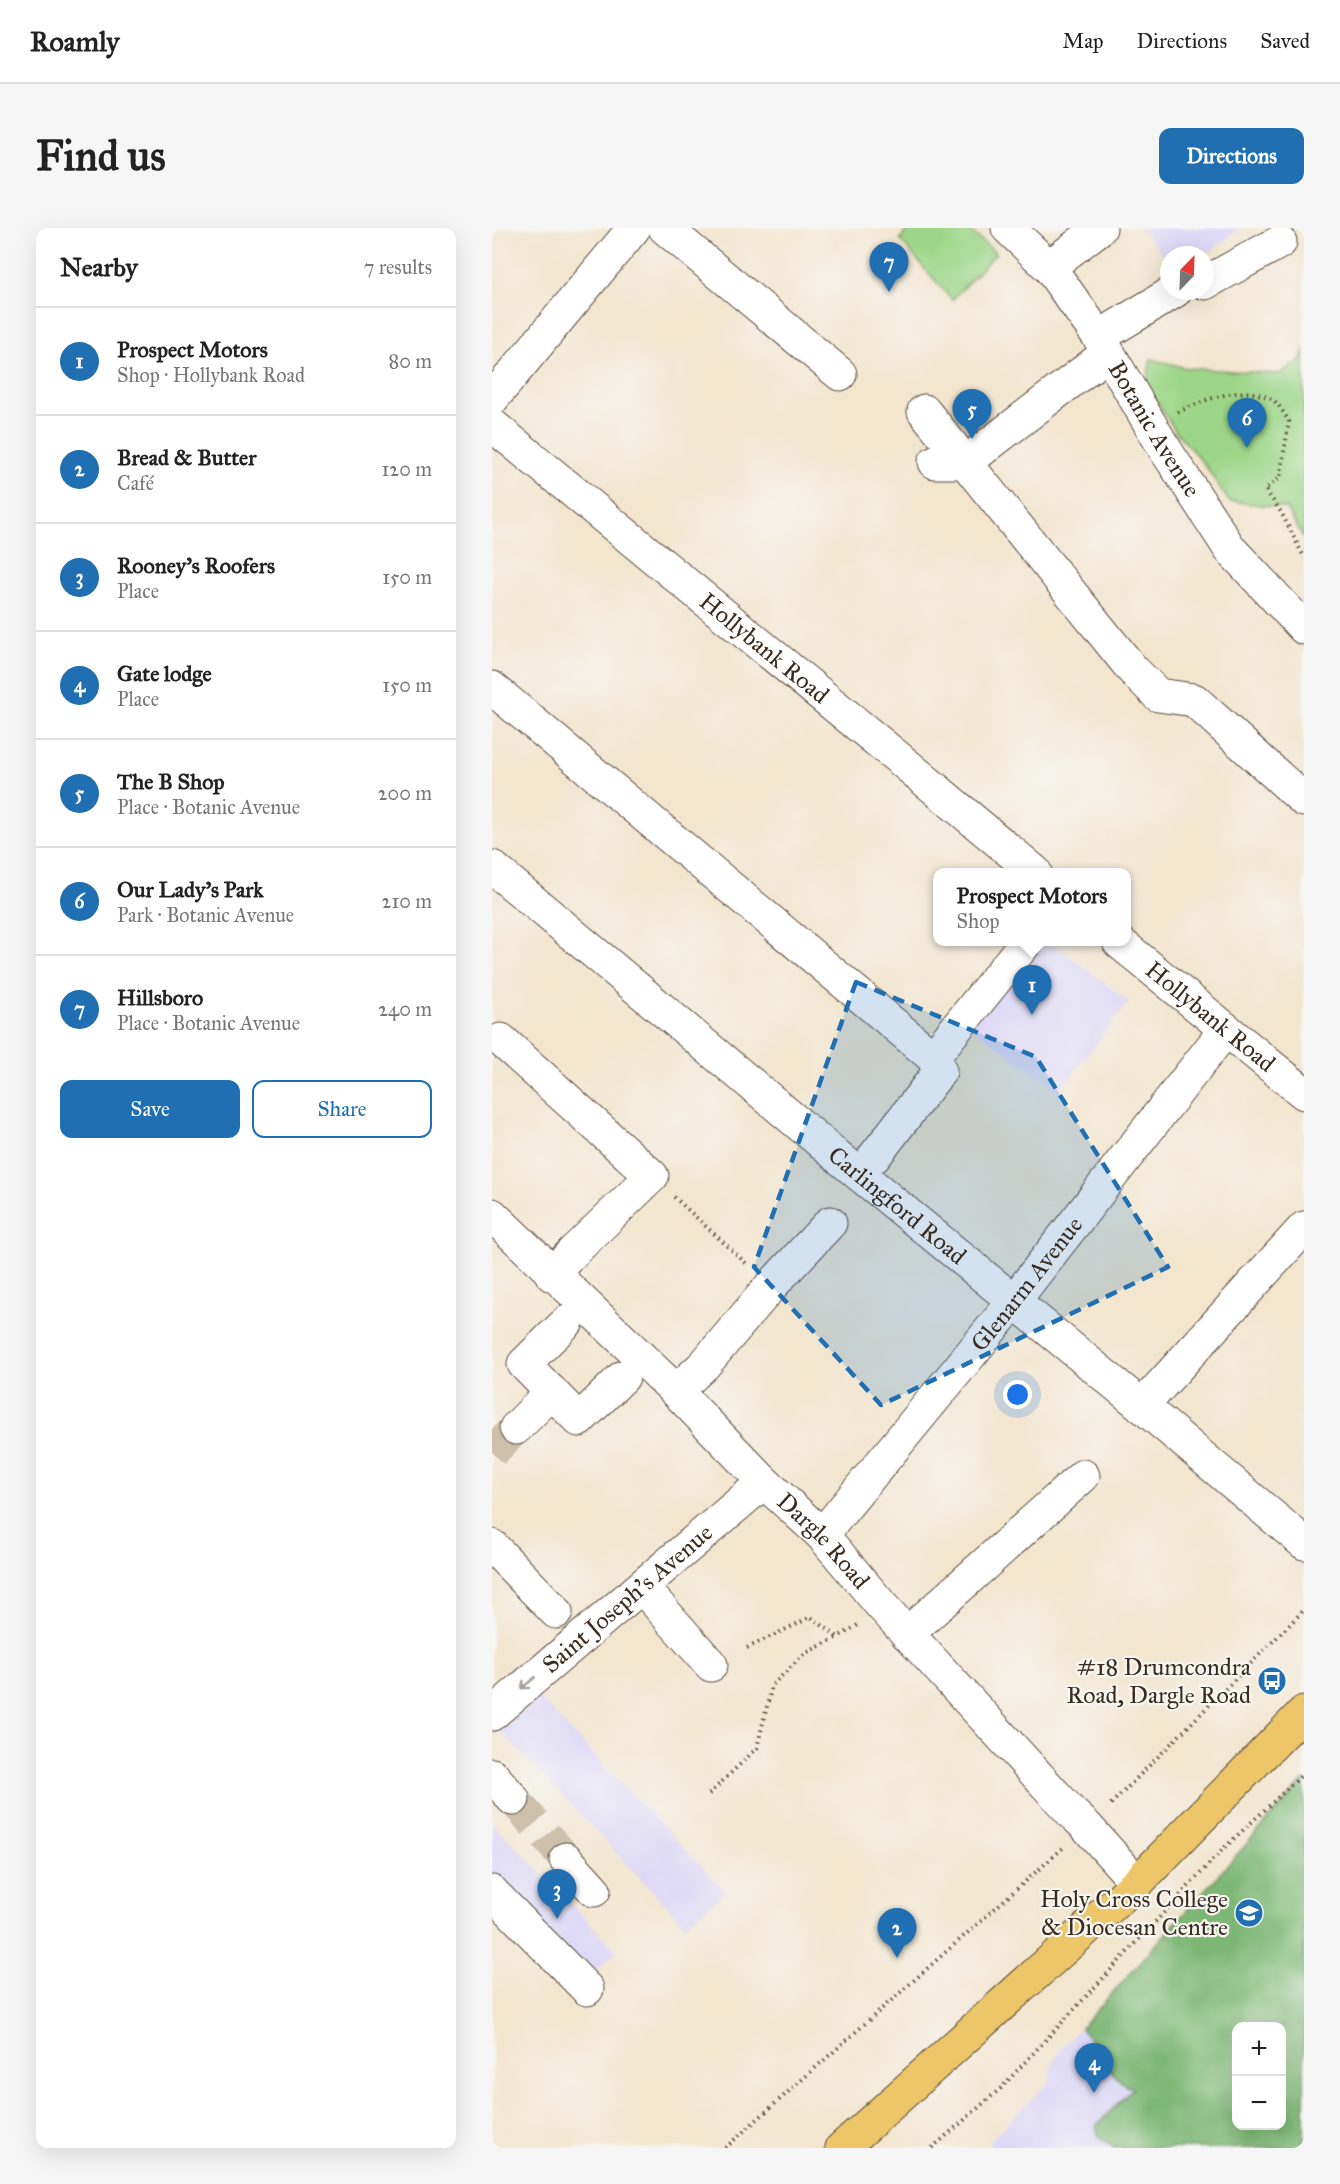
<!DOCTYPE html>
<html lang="en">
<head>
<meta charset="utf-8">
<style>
  body { margin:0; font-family:"IM FELL Great Primer",serif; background:#f6f6f6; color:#222 }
  .controls { position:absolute; right:18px; bottom:18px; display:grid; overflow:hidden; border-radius:12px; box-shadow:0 6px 24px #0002 }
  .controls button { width:54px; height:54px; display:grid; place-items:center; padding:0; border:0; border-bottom:2px solid #e0e0e0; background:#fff; color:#222; font:30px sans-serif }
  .compass { position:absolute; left:668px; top:18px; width:54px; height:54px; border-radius:50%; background:#fff; box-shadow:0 6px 24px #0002; rotate:23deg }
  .you { position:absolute; left:526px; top:1167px; width:21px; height:21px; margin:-15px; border:4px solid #fff; border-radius:50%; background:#1a73e8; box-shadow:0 0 0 9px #1a73e833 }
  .badge { display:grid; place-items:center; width:39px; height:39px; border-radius:50%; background:#1f6fb2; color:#fff; font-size:20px; font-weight:700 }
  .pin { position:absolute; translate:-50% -50px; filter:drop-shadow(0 2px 3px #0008) }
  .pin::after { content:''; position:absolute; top:32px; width:21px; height:18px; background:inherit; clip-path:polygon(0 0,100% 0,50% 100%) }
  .popup { position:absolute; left:441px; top:640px; width:198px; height:78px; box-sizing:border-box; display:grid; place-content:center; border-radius:12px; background:#fff; filter:drop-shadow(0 2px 4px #0005); font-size:20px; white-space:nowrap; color:#767676 }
  .popup b { font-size:22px; color:#222 }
  .popup::after { content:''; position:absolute; left:50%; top:100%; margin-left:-12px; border:12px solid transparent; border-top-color:#fff }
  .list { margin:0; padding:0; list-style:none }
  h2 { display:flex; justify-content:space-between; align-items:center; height:78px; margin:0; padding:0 24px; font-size:26px }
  h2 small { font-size:20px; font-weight:400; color:#767676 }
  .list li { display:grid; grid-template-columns:39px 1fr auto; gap:18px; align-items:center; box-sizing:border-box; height:108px; padding:0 24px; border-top:2px solid #e0e0e0 }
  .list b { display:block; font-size:22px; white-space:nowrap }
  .list p { margin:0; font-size:20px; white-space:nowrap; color:#767676 }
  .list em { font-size:20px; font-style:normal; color:#767676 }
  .actions { display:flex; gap:12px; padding:18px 24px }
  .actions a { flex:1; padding:14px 0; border:2px solid #1f6fb2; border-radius:12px; text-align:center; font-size:21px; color:#1f6fb2 }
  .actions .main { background:#1f6fb2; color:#fff }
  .map { position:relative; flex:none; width:812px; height:1920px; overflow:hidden; border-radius:12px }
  header { display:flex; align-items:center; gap:36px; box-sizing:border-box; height:84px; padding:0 30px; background:#fff; border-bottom:2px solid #e0e0e0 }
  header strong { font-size:28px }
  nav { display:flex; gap:33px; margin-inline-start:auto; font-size:21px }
  .intro { display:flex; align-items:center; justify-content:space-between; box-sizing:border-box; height:144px; padding:0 36px }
  h1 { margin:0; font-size:42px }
  .button { padding:15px 27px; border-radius:12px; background:#1f6fb2; color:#fff; font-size:21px; font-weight:700 }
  main { display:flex; gap:36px; padding:0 36px }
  aside { flex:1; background:#fff; border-radius:12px; box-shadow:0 6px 24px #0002 }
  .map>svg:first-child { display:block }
  .built { fill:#dbd6f7; fill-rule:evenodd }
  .green { fill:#9cd688; stroke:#6c8053; stroke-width:1.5 }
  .forest { fill:#7db774; stroke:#5c7049; stroke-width:1.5; fill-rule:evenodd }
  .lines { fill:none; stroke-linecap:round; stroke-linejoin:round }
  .minor-tunnel { stroke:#cec0ab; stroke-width:33; stroke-dasharray:33 16; stroke-linecap:butt }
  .minor-casing { stroke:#574638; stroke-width:35 }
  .major-casing { stroke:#574638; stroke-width:35 }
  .path { stroke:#574638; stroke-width:4; stroke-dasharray:1.5 4.5; stroke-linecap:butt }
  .minor { stroke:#fff; stroke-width:33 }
  .major { stroke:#ecc669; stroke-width:33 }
  .oneway { stroke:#a79f9a }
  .marked { fill:#1f6fb2; fill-opacity:0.2; stroke:#1f6fb2; stroke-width:4.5; stroke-dasharray:12 8; stroke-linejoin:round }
  .labels { text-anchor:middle; stroke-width:4.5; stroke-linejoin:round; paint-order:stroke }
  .street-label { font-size:24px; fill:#3b2a1e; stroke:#f6f6f2 }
  .poi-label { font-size:24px; fill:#3b2a1e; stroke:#f6f6f2; text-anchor:end }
</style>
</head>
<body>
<header>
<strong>Roamly</strong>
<nav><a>Map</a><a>Directions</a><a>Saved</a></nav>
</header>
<div class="intro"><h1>Find us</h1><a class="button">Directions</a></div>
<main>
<aside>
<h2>Nearby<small>7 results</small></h2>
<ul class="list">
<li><span class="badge">1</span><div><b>Prospect Motors</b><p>Shop · Hollybank Road</p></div><em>80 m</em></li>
<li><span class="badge">2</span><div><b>Bread &amp; Butter</b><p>Café</p></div><em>120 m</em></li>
<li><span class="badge">3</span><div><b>Rooney's Roofers</b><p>Place</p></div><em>150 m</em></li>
<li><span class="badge">4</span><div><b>Gate lodge</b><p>Place</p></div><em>150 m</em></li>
<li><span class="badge">5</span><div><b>The B Shop</b><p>Place · Botanic Avenue</p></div><em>200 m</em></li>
<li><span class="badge">6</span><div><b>Our Lady's Park</b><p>Park · Botanic Avenue</p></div><em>210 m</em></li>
<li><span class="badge">7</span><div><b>Hillsboro</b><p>Place · Botanic Avenue</p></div><em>240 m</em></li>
</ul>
<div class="actions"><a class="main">Save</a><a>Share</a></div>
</aside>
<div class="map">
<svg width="812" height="1920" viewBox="0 0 812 1920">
  <rect width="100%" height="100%" fill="#f6f6f2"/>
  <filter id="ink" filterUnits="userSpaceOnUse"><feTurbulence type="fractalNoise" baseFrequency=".0167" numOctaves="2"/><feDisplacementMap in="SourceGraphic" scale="12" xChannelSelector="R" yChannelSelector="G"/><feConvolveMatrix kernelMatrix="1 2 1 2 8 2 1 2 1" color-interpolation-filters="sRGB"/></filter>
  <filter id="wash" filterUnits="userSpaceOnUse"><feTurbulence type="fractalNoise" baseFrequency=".008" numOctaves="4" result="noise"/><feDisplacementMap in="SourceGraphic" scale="24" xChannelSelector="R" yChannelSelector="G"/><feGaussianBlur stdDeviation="1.35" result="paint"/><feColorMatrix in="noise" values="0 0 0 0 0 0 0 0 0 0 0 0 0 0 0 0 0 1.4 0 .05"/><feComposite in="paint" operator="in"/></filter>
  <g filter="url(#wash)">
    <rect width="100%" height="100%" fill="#f3e5ce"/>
    <path class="built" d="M 648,0 L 748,0 L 713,28 L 677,27 L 677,34 Z
      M 539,714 L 559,714 L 637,774 L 567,863 L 473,794 Z
      M 46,1469 L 234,1664 L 193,1697 L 7,1502 Z
      M 812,1571 L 812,1920 L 502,1920 L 496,1914 L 558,1853 L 559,1838 L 568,1821 ZM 744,1798 L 790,1798 L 790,1898 L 744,1898 Z
      M 0,1594 L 125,1723 L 100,1747 L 0,1649 Z"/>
    <path class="green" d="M 417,0 L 475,0 L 504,25 L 460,72 L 408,12 Z
      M 812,120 L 812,311 L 794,280 L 737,273 L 712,236 L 685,205 L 654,157 L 659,131 L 695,140 L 787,146 L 809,132 Z"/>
    <path class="forest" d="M 812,1552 L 812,1920 L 622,1920 L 607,1909 L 604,1898 L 641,1860 L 634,1858 L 609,1834 L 604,1820 L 589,1800 ZM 744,1798 L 790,1798 L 790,1898 L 744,1898 Z"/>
  </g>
  <g filter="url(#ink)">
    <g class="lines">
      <path class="minor-tunnel" d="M 0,1224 L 24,1200
        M 21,1571 L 74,1631"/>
      <g class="minor-casing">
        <g id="minor">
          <path d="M 173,0 L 348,146"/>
          <path id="s1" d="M 516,0 L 557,39 L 607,109 L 671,218 L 738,321 L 812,400"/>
          <path d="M 557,39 L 608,0"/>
          <path d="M 713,55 L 788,14"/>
          <path d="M 607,109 L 683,63"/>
          <path d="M 0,171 L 142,0"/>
          <path d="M 432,183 L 640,441 L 666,467 L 702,472 L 812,572"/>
          <path id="s2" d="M 0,197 L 410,533 L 543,644"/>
          <path d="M 443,234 L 474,234 L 616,125"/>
          <path d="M 0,460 L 441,829 L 534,714"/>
          <path id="s3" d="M 0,639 L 368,947 L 650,1178 L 812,1315"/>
          <path id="s4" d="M 627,714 L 812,865"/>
          <path d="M 9,812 L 160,948 L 78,1027 L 60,1047"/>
          <path d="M 382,929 L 448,843 L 441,829"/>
          <path id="s5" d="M 0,987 L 184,1163 L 272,1254 L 330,1307 L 389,1377 L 580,1585 L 595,1599 L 645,1655"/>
          <path d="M 75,1094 L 32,1136 L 87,1192 L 131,1149"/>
          <path d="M 184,1163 L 212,1137 L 279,1058 L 338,995"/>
          <path d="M 650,1178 L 812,1000"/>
          <path d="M 24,1200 L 60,1164"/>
          <path id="s6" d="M 330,1307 L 510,1088 L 734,801"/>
          <path d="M 0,1318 L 64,1384"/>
          <path d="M 150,1359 L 219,1437"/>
          <path d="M 415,1406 L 591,1248"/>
          <path id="s7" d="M 0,1486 L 272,1254"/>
          <path d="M 0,1547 L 21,1571"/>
          <path d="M 74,1631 L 102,1662"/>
          <path d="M 0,1664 L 95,1761"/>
        </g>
      </g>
      <g class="major-casing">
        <path id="major" d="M 350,1920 L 645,1655 L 812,1484"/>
      </g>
      <path class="path" d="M 686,184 C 713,172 750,155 779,171 C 786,174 792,186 797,193 L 788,250 L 773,261 L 789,284 L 812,329
        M 182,969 L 256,1037
        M 255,1420 L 319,1389 L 346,1409 L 366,1397
        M 217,1566 L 265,1520 L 280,1457 L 314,1425 L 346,1409
        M 619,1576 L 812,1382
        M 233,1920 L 571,1620
        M 440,1920 L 509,1860 L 732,1620 L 812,1545"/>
      <use href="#minor" class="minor"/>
      <use href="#major" class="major"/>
    </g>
    <defs><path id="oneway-shaft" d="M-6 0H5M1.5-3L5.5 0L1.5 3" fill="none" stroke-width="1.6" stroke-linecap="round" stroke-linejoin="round" transform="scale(1.5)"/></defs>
    <use class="oneway" href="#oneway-shaft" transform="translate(36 1455) rotate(140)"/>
  </g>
  <path class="marked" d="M 364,754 L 544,829 L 676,1039 L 389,1177 L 262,1039 Z"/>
  <defs>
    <g id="bus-disc" transform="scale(1.5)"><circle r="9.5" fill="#1f6fb2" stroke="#f6f6f2"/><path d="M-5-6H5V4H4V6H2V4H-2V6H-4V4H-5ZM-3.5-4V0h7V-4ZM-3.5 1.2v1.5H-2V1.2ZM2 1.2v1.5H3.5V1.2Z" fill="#fff"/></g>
    <g id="university-disc" transform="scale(1.5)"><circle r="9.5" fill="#1f6fb2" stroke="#f6f6f2"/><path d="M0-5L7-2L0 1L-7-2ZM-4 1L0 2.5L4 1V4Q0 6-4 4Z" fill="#fff"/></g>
  </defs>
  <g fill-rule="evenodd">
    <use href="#bus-disc" x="780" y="1453"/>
    <use href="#university-disc" x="757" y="1685"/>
  </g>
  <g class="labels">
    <g class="street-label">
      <text dy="8" stroke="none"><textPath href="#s1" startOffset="250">Botanic Avenue</textPath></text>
      <text dy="8" stroke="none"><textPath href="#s2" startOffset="352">Hollybank Road</textPath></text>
      <text dy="8" stroke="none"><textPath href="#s4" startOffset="118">Hollybank Road</textPath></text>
      <text dy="8" stroke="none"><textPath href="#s3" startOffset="528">Carlingford Road</textPath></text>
      <text dy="8" stroke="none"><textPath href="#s6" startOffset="324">Glenarm Avenue</textPath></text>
      <text dy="8" stroke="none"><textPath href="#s5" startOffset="465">Dargle Road</textPath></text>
      <text dy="8" stroke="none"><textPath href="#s7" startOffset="178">Saint Joseph's Avenue</textPath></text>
    </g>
    <g class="poi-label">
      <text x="759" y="1447">#18 Drumcondra<tspan x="759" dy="28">Road, Dargle Road</tspan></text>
      <text x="736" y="1679">Holy Cross College<tspan x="736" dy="28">&amp; Diocesan Centre</tspan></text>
    </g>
  </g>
</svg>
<div class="controls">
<button>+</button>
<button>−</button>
</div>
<svg class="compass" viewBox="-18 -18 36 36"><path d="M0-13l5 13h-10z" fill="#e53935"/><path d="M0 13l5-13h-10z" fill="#767676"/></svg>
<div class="you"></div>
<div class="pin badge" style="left:540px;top:787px">1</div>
<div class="popup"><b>Prospect Motors</b>Shop</div>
<div class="pin badge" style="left:405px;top:1730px">2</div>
<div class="pin badge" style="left:65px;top:1691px">3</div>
<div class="pin badge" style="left:602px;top:1865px">4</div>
<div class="pin badge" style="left:480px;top:211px">5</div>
<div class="pin badge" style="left:755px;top:220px">6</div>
<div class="pin badge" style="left:397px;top:64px">7</div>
</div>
</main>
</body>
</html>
